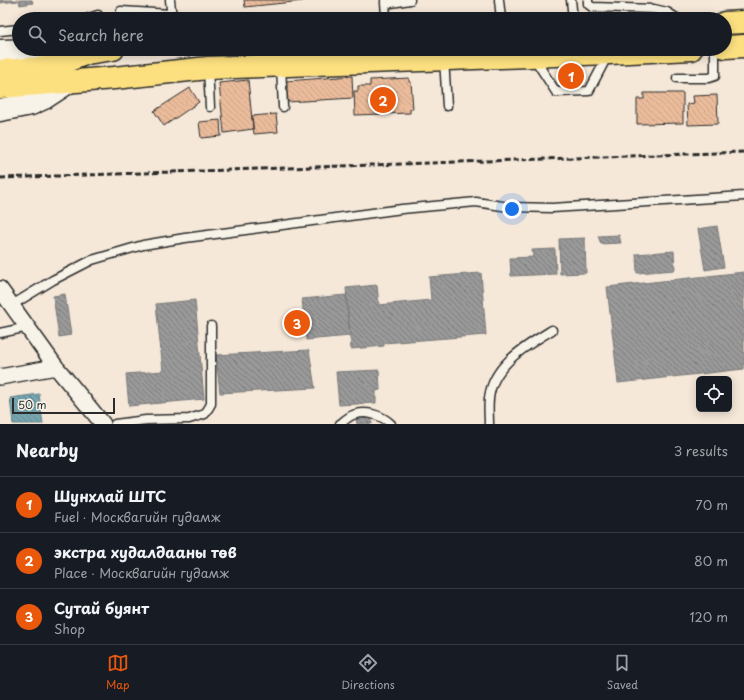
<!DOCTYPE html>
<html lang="en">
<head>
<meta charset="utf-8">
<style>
  body { margin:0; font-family:"Playpen Sans",sans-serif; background:#20242c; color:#f1f3f6 }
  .controls { position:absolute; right:12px; bottom:12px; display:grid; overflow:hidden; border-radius:6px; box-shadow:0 2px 10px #0003 }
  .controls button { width:36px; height:36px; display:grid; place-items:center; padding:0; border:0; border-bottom:1px solid #363941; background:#171b24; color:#f1f3f6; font:20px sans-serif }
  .scale { position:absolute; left:12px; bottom:10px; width:103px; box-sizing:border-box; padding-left:4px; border:2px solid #2b2b2b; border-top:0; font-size:11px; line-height:14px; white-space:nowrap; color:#2b2b2b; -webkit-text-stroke:3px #f7f3e8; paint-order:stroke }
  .you { position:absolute; left:512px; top:209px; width:14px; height:14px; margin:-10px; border:3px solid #fff; border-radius:50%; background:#1a73e8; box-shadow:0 0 0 6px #1a73e833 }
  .badge { display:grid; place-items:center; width:26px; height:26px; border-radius:50%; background:#ea580c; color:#fff; font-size:13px; font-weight:700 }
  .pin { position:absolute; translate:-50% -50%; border:2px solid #fff; box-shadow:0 1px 4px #0006 }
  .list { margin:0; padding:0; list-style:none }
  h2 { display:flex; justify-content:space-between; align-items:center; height:52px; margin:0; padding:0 16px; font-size:17px }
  h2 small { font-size:13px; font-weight:400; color:#9ea1a6 }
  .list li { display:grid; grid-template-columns:26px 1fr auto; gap:12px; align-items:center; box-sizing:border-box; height:56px; padding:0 16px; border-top:1px solid #363941 }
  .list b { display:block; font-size:15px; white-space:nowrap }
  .list p { margin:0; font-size:13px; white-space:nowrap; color:#9ea1a6 }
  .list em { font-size:13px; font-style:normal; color:#9ea1a6 }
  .icon { flex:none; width:22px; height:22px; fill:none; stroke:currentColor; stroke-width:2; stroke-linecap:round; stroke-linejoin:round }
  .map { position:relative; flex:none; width:744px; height:424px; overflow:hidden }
  .search { position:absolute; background:#171b24; box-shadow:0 2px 10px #0003; left:12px; right:12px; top:12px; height:44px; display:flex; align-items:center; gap:10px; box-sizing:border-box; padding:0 14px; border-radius:22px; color:#9ea1a6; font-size:15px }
  .sheet { height:220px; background:#171b24 }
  nav { display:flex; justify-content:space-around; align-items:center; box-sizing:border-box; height:56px; border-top:1px solid #363941; background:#171b24; font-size:11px; color:#9ea1a6 }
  nav a { display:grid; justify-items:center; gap:2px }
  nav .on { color:#ea580c }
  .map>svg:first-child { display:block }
  .public { fill:url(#public-back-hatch); stroke:#608087 }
  .industry { fill:url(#industry-back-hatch); stroke:#787878 }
  .building { fill:url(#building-back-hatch); stroke:#2b2b2b }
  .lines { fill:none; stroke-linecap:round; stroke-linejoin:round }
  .lane-casing { stroke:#2b2b2b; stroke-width:11 }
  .street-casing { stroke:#2b2b2b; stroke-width:18 }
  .secondary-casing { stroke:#2b2b2b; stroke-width:25 }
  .highway-casing { stroke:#2b2b2b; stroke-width:25 }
  .lane { stroke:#f7f3e8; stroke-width:8 }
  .street { stroke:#f7f3e8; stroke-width:15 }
  .secondary { stroke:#f7f3e8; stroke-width:22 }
  .highway { stroke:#fce080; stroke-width:22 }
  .rail { stroke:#2b2b2b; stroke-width:3; stroke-dasharray:6 3; stroke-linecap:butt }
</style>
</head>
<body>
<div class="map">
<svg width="744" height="424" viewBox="0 0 744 424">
  <defs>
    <pattern id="public-back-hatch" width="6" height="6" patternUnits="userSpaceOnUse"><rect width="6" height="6" fill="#76a5af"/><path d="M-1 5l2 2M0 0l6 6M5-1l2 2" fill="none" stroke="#61878f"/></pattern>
    <pattern id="industry-back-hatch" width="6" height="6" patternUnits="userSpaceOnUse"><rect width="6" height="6" fill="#999"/><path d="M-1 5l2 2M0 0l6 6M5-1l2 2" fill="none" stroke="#7d7d7d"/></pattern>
    <pattern id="building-back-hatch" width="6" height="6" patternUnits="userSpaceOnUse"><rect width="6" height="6" fill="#ebbc9b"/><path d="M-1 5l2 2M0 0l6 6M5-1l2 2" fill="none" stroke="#caa286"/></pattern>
  </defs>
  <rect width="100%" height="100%" fill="#f5e8d9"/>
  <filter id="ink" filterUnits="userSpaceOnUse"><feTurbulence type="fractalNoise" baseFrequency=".025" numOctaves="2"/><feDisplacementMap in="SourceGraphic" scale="8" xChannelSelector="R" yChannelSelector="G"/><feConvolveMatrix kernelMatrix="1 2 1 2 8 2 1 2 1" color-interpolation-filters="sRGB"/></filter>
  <g filter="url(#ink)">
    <path class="public" d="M 39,394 L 43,424 L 13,424 L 10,398 Z"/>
    <path class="industry" d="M 0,0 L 18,0 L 18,1 L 0,3 Z
      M 19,0 L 32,0 L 33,3 L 20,5 Z
      M 717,226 L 724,267 L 705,270 L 698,229 Z
      M 619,235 L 621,243 L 601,244 L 598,236 Z
      M 585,238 L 586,273 L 560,274 L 559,239 Z
      M 555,249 L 556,274 L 511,276 L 510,258 L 533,257 L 532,250 Z
      M 674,251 L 675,270 L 637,273 L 636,254 Z
      M 744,272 L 744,369 L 618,383 L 607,287 Z
      M 481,273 L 486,335 L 384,343 L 384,346 L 351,349 L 346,288 L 377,285 L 379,305 L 431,300 L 429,277 Z
      M 65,294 L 71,335 L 59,337 L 53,296 Z
      M 346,295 L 350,336 L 306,340 L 302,299 Z
      M 195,300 L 204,399 L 129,406 L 126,374 L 163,371 L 156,304 Z
      M 309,350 L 315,388 L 220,393 L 216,355 Z
      M 379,370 L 380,390 L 376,391 L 376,403 L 339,405 L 336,372 Z
      M 371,416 L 372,424 L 357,424 L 356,417 Z"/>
    <path class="building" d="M 244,0 L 303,0 L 303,1 L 245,7 Z
      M 352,76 L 353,98 L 288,102 L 286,81 Z
      M 409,78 L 409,82 L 411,82 L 413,109 L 410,109 L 410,113 L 355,115 L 354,91 L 358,91 L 358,86 L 370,86 L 370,80 Z
      M 248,80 L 253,129 L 224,133 L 219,83 Z
      M 190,88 L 199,102 L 164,126 L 154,111 Z
      M 644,93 L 683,93 L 683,123 L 637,124 L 637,99 L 644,99 Z
      M 717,95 L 718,124 L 688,125 L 687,104 L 694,103 L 693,96 Z
      M 276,114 L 278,132 L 254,134 L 252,116 Z
      M 220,120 L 221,136 L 201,138 L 199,122 Z"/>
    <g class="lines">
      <g class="lane-casing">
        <path id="lane" d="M 170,0 L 172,18
          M 385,0 L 386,19
          M 499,0 L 501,19
          M 571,0 L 573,19
          M 588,0 L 588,4 L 592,7 L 654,9 L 667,12 L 678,19
          M 385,4 L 410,0
          M 121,11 L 171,14
          M 86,19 L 98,15
          M 0,31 L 19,29
          M 534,58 L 556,92 L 589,91 L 608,55
          M 444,59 L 447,106
          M 281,66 L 283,107
          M 208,68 L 210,107
          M 677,78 L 709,78 L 715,76 L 715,49
          M 12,305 L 53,280 L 92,260 L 143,245 L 185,238 L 402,209 L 476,202 L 509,207 L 552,208 L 744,196
          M 0,333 L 28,327
          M 115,424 L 146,420 L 189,419 L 205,414 L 211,404 L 211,326
          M 340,424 C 344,421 348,417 353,415 C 365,410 382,415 391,424
          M 489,424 C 489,416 488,407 489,399 C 492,365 526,346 552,330"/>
      </g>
      <g class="street-casing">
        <path id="street" d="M 0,289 L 56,367 L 103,424
          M 0,377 L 56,367"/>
      </g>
      <g class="secondary-casing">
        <path id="secondary" d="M 0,51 L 41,50 L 87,53
          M 0,110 L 31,104 L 44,98 L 70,81"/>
      </g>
      <g class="highway-casing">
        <path id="highway" d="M 725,23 L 744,22
          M 725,47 L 744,46
          M 0,71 L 44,68 L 56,65 L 87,53 L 113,49
          M 0,87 L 114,78 L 208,68 L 609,53 L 691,49"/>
      </g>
      <use href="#lane" class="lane"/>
      <use href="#street" class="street"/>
      <use href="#secondary" class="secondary"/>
      <use href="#highway" class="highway"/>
      <path class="rail" d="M 0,178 L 744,152"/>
    </g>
  </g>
</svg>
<div class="controls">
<button><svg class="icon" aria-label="locate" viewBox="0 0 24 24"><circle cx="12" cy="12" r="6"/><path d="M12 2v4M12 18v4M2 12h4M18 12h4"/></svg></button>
</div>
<div class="scale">50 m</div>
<div class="you"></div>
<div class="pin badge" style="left:571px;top:76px">1</div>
<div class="pin badge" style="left:383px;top:100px">2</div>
<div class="pin badge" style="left:297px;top:323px">3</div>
<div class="search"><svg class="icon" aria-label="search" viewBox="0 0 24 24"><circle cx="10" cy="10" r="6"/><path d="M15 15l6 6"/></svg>Search here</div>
</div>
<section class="sheet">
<h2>Nearby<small>3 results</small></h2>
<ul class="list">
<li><span class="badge">1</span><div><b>Шунхлай ШТС</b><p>Fuel · Москвагийн гудамж</p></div><em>70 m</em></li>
<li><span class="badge">2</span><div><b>экстра худалдааны төв</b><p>Place · Москвагийн гудамж</p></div><em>80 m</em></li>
<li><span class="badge">3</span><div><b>Сутай буянт</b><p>Shop</p></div><em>120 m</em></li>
</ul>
</section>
<nav>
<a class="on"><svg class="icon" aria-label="map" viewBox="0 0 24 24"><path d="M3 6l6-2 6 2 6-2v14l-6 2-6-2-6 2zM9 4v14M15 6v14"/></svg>Map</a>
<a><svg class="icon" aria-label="directions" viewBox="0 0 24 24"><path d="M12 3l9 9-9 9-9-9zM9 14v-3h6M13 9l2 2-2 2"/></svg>Directions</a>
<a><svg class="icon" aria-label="saved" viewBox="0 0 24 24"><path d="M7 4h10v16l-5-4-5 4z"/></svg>Saved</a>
</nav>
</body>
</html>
